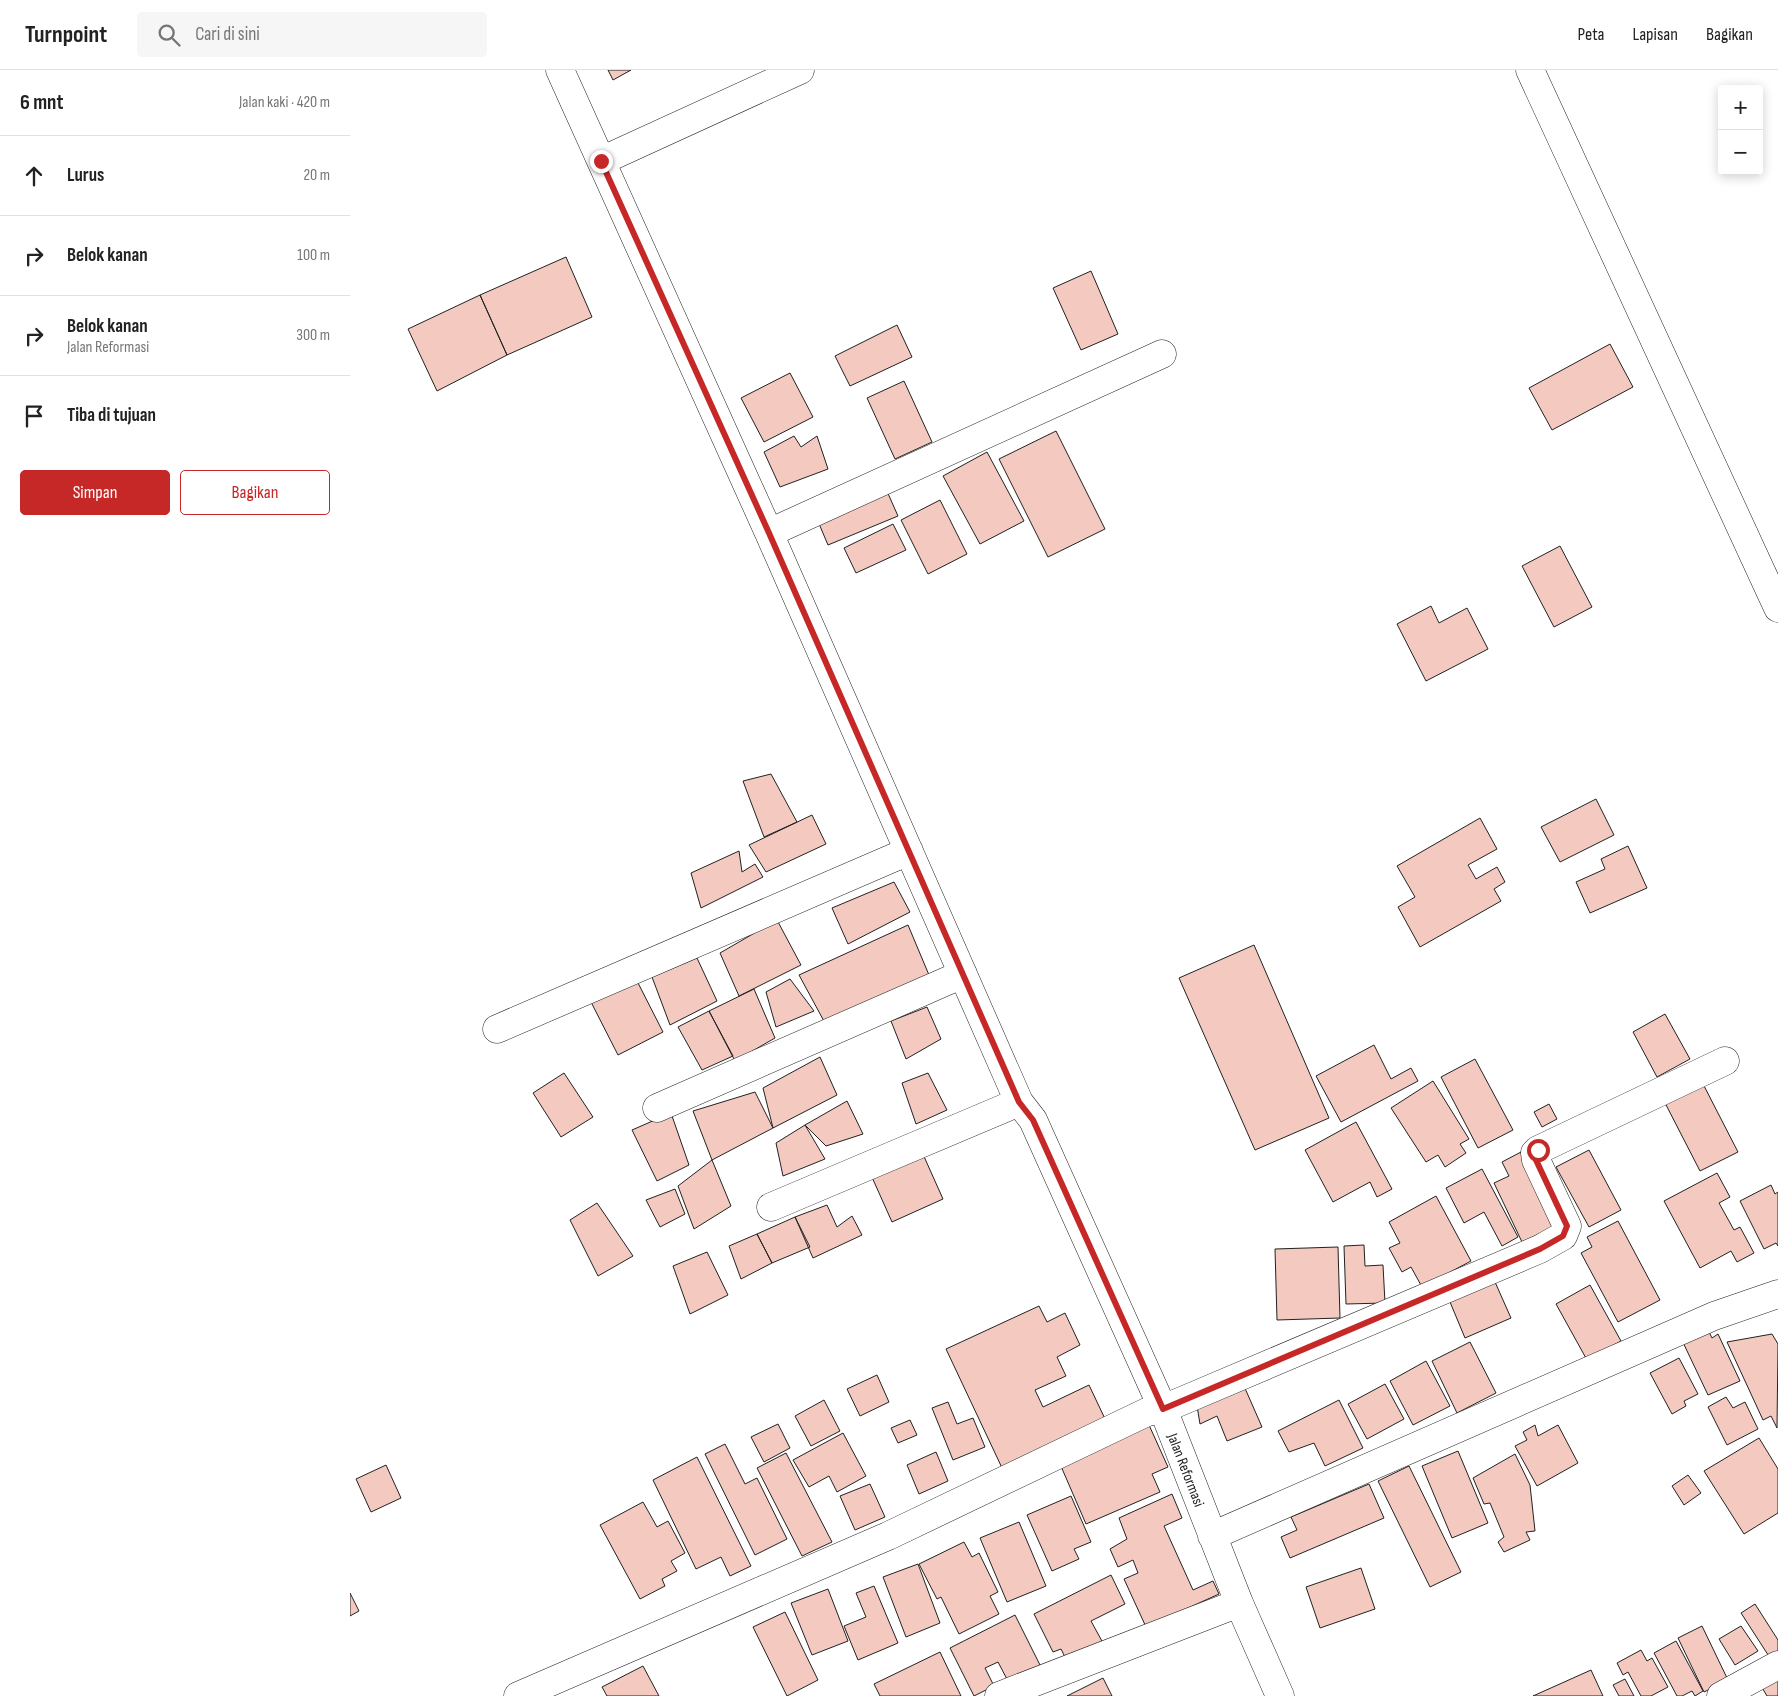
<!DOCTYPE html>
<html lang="id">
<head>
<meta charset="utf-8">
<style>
  body { margin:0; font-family:"Sofia Sans Condensed",sans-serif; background:#f6f6f6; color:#222 }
  .controls { position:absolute; right:15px; top:15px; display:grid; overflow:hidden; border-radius:5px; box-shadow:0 2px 12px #0003 }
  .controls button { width:45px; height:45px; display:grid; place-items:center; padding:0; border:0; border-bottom:1px solid #e0e0e0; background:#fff; color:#222; font:25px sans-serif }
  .stop { position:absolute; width:15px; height:15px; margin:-11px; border:4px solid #c62828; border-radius:50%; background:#fff }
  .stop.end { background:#c62828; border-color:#fff; box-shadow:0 1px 5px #0008 }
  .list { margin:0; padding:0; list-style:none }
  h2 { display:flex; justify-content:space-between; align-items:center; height:65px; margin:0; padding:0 20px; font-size:21px }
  h2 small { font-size:16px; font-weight:400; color:#767676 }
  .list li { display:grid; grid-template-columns:32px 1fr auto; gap:15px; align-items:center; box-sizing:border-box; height:80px; padding:0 20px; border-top:1px solid #e0e0e0 }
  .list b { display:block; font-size:19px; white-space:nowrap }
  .list p { margin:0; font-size:16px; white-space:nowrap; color:#767676 }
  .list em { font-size:16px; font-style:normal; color:#767676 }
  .actions { display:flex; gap:10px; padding:15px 20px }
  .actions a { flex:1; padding:11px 0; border:1px solid #c62828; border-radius:5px; text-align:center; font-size:18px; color:#c62828 }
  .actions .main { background:#c62828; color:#fff }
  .icon { flex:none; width:28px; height:28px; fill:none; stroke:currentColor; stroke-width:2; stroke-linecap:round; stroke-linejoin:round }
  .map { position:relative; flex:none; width:1428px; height:1626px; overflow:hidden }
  header { display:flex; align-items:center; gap:30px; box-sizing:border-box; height:70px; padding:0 25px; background:#fff; border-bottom:1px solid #e0e0e0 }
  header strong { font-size:24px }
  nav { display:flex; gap:28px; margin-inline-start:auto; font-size:18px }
  .search { width:350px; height:45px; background:#f6f6f6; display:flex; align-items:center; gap:12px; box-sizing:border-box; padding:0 18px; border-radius:5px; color:#767676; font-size:19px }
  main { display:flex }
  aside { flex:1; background:#fff }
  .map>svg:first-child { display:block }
  .building { fill:#f3c9c0; stroke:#222 }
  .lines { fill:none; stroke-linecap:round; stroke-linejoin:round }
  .street-casing { stroke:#222; stroke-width:29 }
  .street { stroke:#fff; stroke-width:28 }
  .route { stroke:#c62828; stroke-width:6 }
  .labels { text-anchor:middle; stroke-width:4; stroke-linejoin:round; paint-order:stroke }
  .street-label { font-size:15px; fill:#222; stroke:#fff }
</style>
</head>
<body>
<header>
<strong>Turnpoint</strong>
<div class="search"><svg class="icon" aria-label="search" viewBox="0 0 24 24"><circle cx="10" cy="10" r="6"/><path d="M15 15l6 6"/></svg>Cari di sini</div>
<nav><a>Peta</a><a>Lapisan</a><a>Bagikan</a></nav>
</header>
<main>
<aside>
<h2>6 mnt<small>Jalan kaki · 420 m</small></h2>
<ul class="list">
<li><svg class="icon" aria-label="ahead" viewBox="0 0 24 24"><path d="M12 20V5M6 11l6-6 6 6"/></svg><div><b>Lurus</b></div><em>20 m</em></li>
<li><svg class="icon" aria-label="right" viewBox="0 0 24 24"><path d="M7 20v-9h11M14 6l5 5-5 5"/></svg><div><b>Belok kanan</b></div><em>100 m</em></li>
<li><svg class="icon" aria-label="right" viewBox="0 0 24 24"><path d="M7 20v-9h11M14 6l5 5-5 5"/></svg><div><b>Belok kanan</b><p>Jalan Reformasi</p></div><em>300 m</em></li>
<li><svg class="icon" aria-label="arrive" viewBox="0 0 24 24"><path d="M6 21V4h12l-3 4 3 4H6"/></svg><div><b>Tiba di tujuan</b></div></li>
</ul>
<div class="actions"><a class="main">Simpan</a><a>Bagikan</a></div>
</aside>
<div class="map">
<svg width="1428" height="1626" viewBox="0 0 1428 1626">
  <rect width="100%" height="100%" fill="#fff"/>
  <path class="building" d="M 258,0 L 281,0 L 263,10 Z
    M 216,187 L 242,247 L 157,285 L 130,225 Z
    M 741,201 L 768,264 L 731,280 L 703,218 Z
    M 130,225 L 157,285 L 87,321 L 58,259 Z
    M 547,255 L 562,287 L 500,316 L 485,286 Z
    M 1260,274 L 1283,317 L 1202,360 L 1179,318 Z
    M 440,303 L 463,347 L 414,372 L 391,328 Z
    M 554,311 L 582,372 L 545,389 L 517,328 Z
    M 706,361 L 755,459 L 698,487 L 649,389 Z
    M 444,366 L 451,377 L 467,366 L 478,399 L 430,417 L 414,382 Z
    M 637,382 L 674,451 L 630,474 L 593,406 Z
    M 536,419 L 548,446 L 478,475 L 467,449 Z
    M 590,430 L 617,484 L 578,504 L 551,450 Z
    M 543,454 L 556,480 L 506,503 L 494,478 Z
    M 1210,476 L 1242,537 L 1204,557 L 1172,496 Z
    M 1081,536 L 1089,553 L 1117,538 L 1138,579 L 1076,611 L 1047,554 Z
    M 421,704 L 447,752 L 414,767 L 393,711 Z
    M 1246,729 L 1264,765 L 1210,792 L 1191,757 Z
    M 462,745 L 476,774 L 416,802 L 399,775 Z
    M 1130,748 L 1147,779 L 1118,795 L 1126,809 L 1147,797 L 1155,812 L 1144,819 L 1151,831 L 1070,877 L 1048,837 L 1065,827 L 1047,796 Z
    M 1278,776 L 1297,818 L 1240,843 L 1226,812 L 1255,799 L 1251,789 Z
    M 389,781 L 392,802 L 405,794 L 413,807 L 351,838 L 341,803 Z
    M 544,812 L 560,842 L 498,874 L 482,838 Z
    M 427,850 L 451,895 L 389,926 L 370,883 Z
    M 558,855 L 579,905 L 475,953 L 449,905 Z
    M 904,875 L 979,1048 L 905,1080 L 829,908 Z
    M 347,888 L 367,931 L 320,955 L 302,907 Z
    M 286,909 L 313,962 L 268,985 L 241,932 Z
    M 440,909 L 464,941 L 426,957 L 416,922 Z
    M 404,919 L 425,968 L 385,991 L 359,941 Z
    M 577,937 L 591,969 L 556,989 L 541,951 Z
    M 359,941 L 383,986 L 352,1000 L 328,957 Z
    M 1315,944 L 1340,989 L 1307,1007 L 1283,962 Z
    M 1024,975 L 1041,1009 L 1061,998 L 1068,1011 L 991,1052 L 966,1006 Z
    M 470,987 L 487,1025 L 423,1058 L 413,1018 Z
    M 1125,989 L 1163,1060 L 1128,1078 L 1091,1007 Z
    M 214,1003 L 243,1047 L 211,1067 L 183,1023 Z
    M 578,1003 L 597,1040 L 566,1054 L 552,1013 Z
    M 1351,1010 L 1388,1082 L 1350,1101 L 1313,1029 Z
    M 1083,1011 L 1119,1069 L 1110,1074 L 1116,1083 L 1095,1097 L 1088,1085 L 1076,1092 L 1041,1038 Z
    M 405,1022 L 423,1058 L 362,1090 L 343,1041 Z
    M 497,1031 L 513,1064 L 476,1076 L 455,1055 Z
    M 1199,1034 L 1207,1049 L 1192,1057 L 1184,1042 Z
    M 321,1043 L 339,1095 L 307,1111 L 282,1060 Z
    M 1006,1052 L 1042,1119 L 1027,1127 L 1020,1112 L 983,1132 L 955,1080 Z
    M 455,1055 L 475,1089 L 433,1106 L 426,1073 Z
    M 1239,1080 L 1271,1140 L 1239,1157 L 1206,1097 Z
    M 572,1082 L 593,1129 L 542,1152 L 521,1105 Z
    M 1171,1082 L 1207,1155 L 1172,1172 L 1144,1113 L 1159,1106 L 1152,1092 Z
    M 362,1090 L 381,1136 L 344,1159 L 328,1116 Z
    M 1132,1099 L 1168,1167 L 1152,1176 L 1134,1142 L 1114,1153 L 1096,1118 Z
    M 1367,1103 L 1380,1127 L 1369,1133 L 1384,1160 L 1390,1157 L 1404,1183 L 1387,1192 L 1381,1181 L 1350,1198 L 1314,1131 Z
    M 1421,1115 L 1425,1124 L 1428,1122 L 1428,1176 L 1426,1173 L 1414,1179 L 1390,1131 Z
    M 325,1119 L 335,1144 L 310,1157 L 296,1130 Z
    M 1086,1126 L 1121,1191 L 1072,1217 L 1061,1197 L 1052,1202 L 1039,1178 L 1050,1173 L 1039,1152 Z
    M 247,1133 L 283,1186 L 248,1206 L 220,1150 Z
    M 477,1135 L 487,1157 L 502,1146 L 512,1165 L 463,1188 L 445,1147 Z
    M 445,1147 L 460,1177 L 422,1193 L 407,1164 Z
    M 1268,1151 L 1310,1230 L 1268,1252 L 1231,1183 L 1242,1177 L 1237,1167 Z
    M 407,1164 L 422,1193 L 391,1209 L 379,1176 Z
    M 1014,1175 L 1015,1196 L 1033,1195 L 1035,1233 L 996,1234 L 994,1176 Z
    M 988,1177 L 990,1248 L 927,1250 L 925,1179 Z
    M 357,1182 L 378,1225 L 340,1244 L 323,1196 Z
    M 1145,1212 L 1161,1248 L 1115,1268 L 1100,1232 Z
    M 1240,1215 L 1271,1271 L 1237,1290 L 1206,1234 Z
    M 689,1236 L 697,1252 L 715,1243 L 730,1275 L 707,1287 L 716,1306 L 685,1320 L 693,1337 L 739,1315 L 756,1351 L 653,1400 L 596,1279 Z
    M 1354,1252 L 1362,1268 L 1368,1264 L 1390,1311 L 1358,1325 L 1329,1264 Z
    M 1422,1264 L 1428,1274 L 1427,1358 L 1421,1346 L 1413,1350 L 1377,1272 Z
    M 1120,1272 L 1146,1323 L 1107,1343 L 1082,1291 Z
    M 1329,1288 L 1348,1324 L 1334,1331 L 1336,1336 L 1322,1344 L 1300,1303 Z
    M 1076,1291 L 1100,1336 L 1063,1355 L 1040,1311 Z
    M 527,1305 L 539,1332 L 510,1346 L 497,1319 Z
    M 1035,1314 L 1054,1349 L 1017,1369 L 998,1334 Z
    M 894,1316 L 912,1357 L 877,1371 L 867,1346 L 850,1354 L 847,1336 Z
    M 1376,1327 L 1383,1338 L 1395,1332 L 1408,1359 L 1377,1375 L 1358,1337 Z
    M 474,1330 L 490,1361 L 461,1376 L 445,1346 Z
    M 989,1330 L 1013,1378 L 975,1396 L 964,1373 L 939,1382 L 928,1361 Z
    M 598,1332 L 607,1354 L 623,1348 L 635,1377 L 603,1390 L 582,1338 Z
    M 560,1350 L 567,1365 L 548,1373 L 541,1358 Z
    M 428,1354 L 440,1378 L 414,1392 L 401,1367 Z
    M 799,1355 L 818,1397 L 802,1404 L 810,1422 L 736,1454 L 710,1394 Z
    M 1185,1355 L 1188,1366 L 1208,1355 L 1228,1393 L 1187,1416 L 1165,1376 L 1177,1370 L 1173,1362 Z
    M 493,1363 L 516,1406 L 487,1422 L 479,1406 L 459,1417 L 443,1390 Z
    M 1409,1368 L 1428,1399 L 1428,1443 L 1394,1464 L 1354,1401 Z
    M 375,1374 L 395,1414 L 407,1408 L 437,1469 L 405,1485 L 355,1384 Z
    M 1108,1381 L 1138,1453 L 1102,1468 L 1072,1396 Z
    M 586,1382 L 598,1411 L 569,1424 L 557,1395 Z
    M 436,1383 L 482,1472 L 452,1486 L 407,1398 Z
    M 1165,1384 L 1180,1415 L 1185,1461 L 1176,1462 L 1180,1470 L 1154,1482 L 1148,1472 L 1154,1467 L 1140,1433 L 1134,1434 L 1123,1408 Z
    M 347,1387 L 401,1496 L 380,1506 L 371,1487 L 346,1499 L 303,1410 Z
    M 36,1395 L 51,1428 L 21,1442 L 6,1409 Z
    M 1059,1396 L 1111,1502 L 1080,1517 L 1028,1411 Z
    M 1338,1405 L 1351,1423 L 1334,1435 L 1322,1416 Z
    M 520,1414 L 535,1447 L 505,1460 L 490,1426 Z
    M 1019,1414 L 1034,1448 L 940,1488 L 931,1467 L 947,1460 L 941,1447 Z
    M 822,1424 L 832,1448 L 814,1456 L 843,1520 L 863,1511 L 869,1524 L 796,1557 L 774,1509 L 788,1503 L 783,1490 L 768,1497 L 760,1479 L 777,1469 L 769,1448 Z
    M 721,1426 L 741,1472 L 724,1479 L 729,1489 L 702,1501 L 677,1445 Z
    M 293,1432 L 307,1457 L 318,1451 L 335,1483 L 321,1491 L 327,1501 L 312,1509 L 315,1516 L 290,1529 L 250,1455 Z
    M 669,1452 L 696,1516 L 657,1532 L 630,1468 Z
    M 614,1472 L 622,1487 L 629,1483 L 648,1522 L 640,1526 L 649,1544 L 609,1564 L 591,1527 L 587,1529 L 569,1494 Z
    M 568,1494 L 590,1553 L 556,1567 L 533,1507 Z
    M 1011,1498 L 1025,1539 L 970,1558 L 956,1517 Z
    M 761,1505 L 775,1534 L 741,1551 L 753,1573 L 717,1591 L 711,1579 L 703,1582 L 684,1544 Z
    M 524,1516 L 548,1573 L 508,1590 L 494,1556 L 516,1547 L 506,1523 Z
    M 478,1519 L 498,1571 L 462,1585 L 441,1533 Z
    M 0,1523 L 9,1541 L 0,1546 Z
    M 1405,1534 L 1428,1570 L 1428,1587 L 1422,1591 L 1391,1543 Z
    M 435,1542 L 468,1610 L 437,1626 L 403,1557 Z
    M 665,1545 L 691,1597 L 659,1613 L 648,1592 L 635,1598 L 644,1616 L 624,1626 L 600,1578 Z
    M 1352,1556 L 1378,1610 L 1354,1622 L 1328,1568 Z
    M 1391,1556 L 1408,1581 L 1385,1595 L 1369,1569 Z
    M 1326,1571 L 1353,1621 L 1345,1626 L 1342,1621 L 1332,1626 L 1327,1626 L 1304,1583 Z
    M 1291,1580 L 1297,1591 L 1302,1588 L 1318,1617 L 1301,1626 L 1291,1626 L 1278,1602 L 1273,1605 L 1267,1593 Z
    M 590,1582 L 611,1626 L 530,1626 L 524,1614 Z
    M 293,1596 L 309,1626 L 257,1626 L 252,1617 Z
    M 1241,1600 L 1253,1626 L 1183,1626 Z
    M 1428,1607 L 1428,1626 L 1417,1626 L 1411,1616 Z
    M 753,1608 L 762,1626 L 717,1626 Z
    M 1275,1609 L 1284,1626 L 1269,1626 L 1263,1615 Z"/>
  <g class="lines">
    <g class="street-casing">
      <path id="street" d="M 210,0 L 419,463 L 669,1032 L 683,1050 L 813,1339 L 889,1533 L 930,1626
        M 1180,0 L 1428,538
        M 251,91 L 450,0
        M 419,463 L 812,284
        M 147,959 L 559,781
        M 307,1038 L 613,904
        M 421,1137 L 669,1032
        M 862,1466 L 1364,1246 L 1428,1224
        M 168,1626 L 538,1466 L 797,1342 L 813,1339 L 1190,1179 L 1213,1166 L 1217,1156 L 1186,1090 L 1185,1083 L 1188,1080 L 1375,991
        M 649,1626 L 889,1533
        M 1371,1626 L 1428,1595"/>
    </g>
    <use href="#street" class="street"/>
  </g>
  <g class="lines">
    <path class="route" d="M 251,91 L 419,463 L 669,1032 L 683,1050 L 813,1339 L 1190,1179 L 1213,1166 L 1217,1156 L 1186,1090 L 1185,1083 L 1188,1080"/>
  </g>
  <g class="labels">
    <g class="street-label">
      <text transform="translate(836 1400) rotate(69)" y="5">Jalan Reformasi</text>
    </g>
  </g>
</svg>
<div class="controls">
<button>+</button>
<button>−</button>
</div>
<div class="stop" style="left:1188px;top:1080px"></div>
<div class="stop end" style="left:251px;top:91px"></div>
</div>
</main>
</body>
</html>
